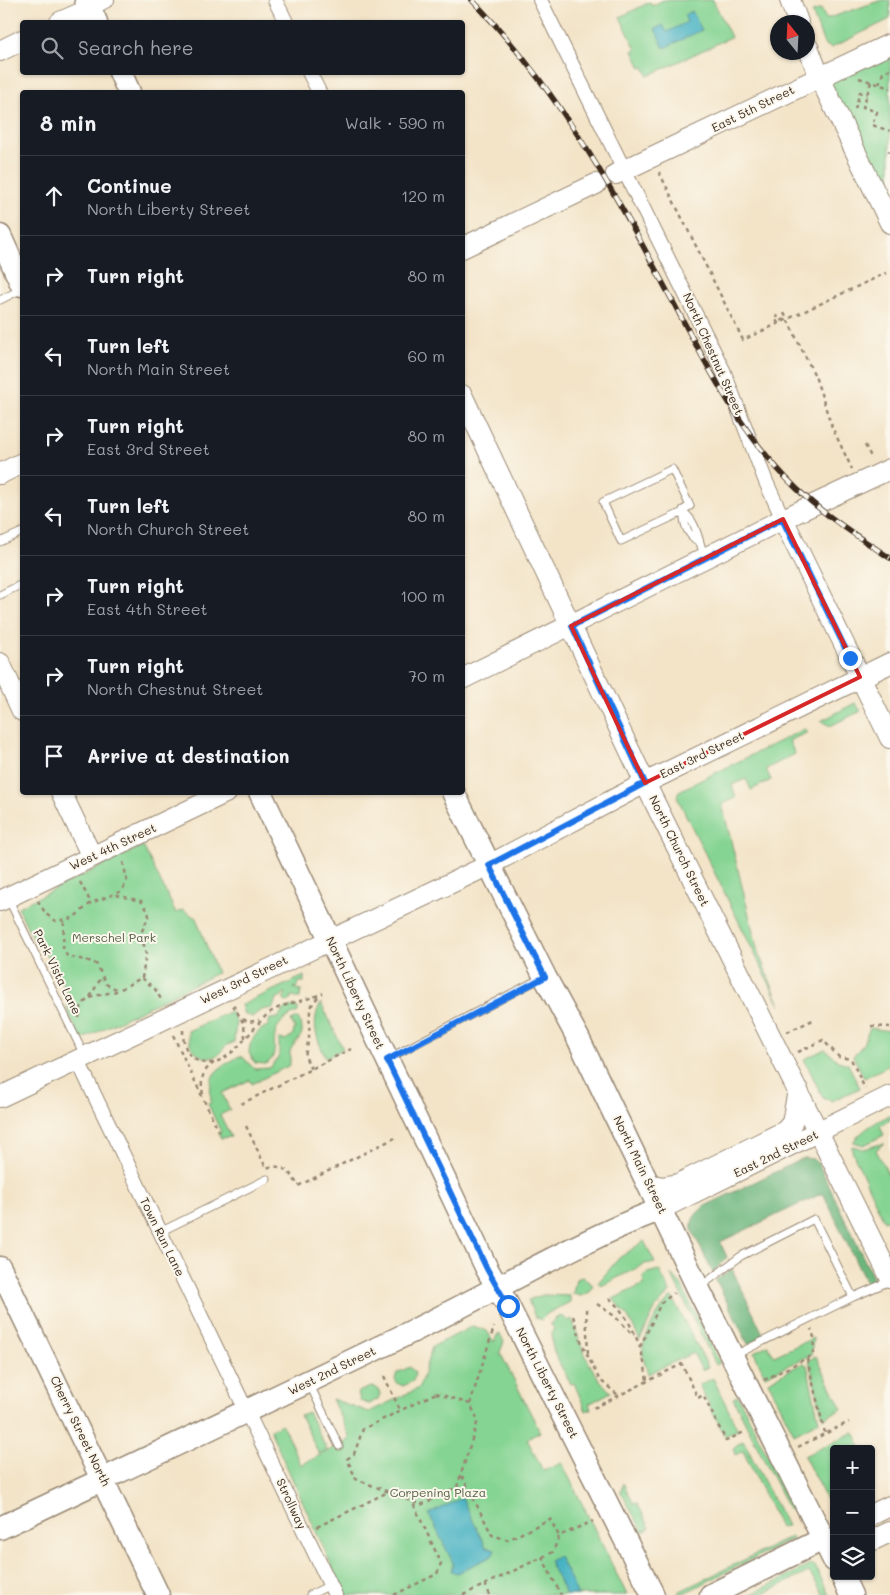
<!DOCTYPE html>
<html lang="en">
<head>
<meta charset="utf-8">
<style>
  body { margin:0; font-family:Mali,sans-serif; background:#20242c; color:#f1f3f6 }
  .controls { position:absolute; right:15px; bottom:15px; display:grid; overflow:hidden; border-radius:5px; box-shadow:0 1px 4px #0004 }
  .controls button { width:45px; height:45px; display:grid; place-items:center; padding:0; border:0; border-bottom:1px solid #363941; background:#171b24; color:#f1f3f6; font:25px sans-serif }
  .compass { position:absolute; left:770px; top:15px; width:45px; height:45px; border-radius:50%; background:#171b24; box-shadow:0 1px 4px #0004; rotate:342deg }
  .stop { position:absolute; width:15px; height:15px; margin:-11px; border:4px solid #1a73e8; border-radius:50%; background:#fff }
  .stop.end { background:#1a73e8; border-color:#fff; box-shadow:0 1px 5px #0008 }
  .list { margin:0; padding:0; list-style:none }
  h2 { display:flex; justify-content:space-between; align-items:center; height:65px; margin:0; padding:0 20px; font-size:21px }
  h2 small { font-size:16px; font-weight:400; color:#9ea1a6 }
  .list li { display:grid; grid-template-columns:32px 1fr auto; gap:15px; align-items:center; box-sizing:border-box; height:80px; padding:0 20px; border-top:1px solid #363941 }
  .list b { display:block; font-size:19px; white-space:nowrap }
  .list p { margin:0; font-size:16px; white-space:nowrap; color:#9ea1a6 }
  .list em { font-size:16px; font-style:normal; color:#9ea1a6 }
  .icon { flex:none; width:28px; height:28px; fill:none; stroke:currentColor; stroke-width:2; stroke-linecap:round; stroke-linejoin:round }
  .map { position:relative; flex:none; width:890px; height:1595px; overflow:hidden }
  .search { position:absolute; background:#171b24; box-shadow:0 1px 4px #0004; left:20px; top:20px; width:445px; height:55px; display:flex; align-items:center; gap:12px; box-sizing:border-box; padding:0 18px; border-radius:5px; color:#9ea1a6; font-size:19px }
  .panel { position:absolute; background:#171b24; box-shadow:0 1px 4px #0004; left:20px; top:90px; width:445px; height:705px; border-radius:5px }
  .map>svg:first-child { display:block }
  .green { fill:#85d493; stroke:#607f58 }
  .forest { fill:#6cb67d; stroke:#54704e }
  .water { fill:#46b2c3; stroke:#406e70 }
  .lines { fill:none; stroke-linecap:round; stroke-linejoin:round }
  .lane-casing { stroke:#978773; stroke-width:9 }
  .street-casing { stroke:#978773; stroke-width:16 }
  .secondary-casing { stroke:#978773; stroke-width:22 }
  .primary-casing { stroke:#978773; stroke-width:25 }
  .path { stroke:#978773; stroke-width:2.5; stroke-dasharray:4 4; stroke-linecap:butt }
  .lane { stroke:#fff; stroke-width:7 }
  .street { stroke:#fff; stroke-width:14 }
  .secondary { stroke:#fff; stroke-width:20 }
  .primary { stroke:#fff; stroke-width:22 }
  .rail-casing { stroke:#3b2a1e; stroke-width:5.5 }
  .rail { stroke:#fbf7ec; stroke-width:4; stroke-dasharray:11; stroke-linecap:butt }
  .path-bridge { stroke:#978773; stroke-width:2.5; stroke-dasharray:4 4; stroke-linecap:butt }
  .route { stroke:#1a73e8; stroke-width:6 }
  .marked { fill:none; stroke:#d62828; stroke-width:4; stroke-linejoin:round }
  .labels { text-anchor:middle; stroke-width:4; stroke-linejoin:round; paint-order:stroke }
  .street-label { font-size:12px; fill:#3b2a1e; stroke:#fbf7ec }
  .park-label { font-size:12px; fill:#515d41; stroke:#fbf7ec }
</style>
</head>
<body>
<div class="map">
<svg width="890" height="1595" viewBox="0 0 890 1595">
  <rect width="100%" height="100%" fill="#fbf7ec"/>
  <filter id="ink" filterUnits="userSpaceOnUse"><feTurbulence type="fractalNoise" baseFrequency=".02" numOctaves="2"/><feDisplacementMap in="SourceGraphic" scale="10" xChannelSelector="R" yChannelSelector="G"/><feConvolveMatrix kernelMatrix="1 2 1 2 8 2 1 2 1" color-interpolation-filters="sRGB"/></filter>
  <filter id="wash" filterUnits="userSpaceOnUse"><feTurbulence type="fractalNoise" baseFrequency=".0096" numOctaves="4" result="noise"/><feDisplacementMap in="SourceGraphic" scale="20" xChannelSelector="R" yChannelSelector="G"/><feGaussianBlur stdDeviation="1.12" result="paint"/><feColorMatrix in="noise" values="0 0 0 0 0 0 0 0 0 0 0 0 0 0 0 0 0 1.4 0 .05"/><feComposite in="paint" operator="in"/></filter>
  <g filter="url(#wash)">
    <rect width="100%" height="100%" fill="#f3e4c8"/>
    <path class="green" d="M 663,0 L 713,0 L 731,37 L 648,76 L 644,67 L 641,68 L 633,51 L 636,49 L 620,17 L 650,2 L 652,6 Z
      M 882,0 L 890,0 L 890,19 L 831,48 L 824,44 L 812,12 L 821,9 L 826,19 Z
      M 890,45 L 890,223 L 819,76 Z
      M 855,703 L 861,711 L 830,726 L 821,721 Z
      M 804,729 L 808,732 L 789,741 L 795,754 L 766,769 L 771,780 L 751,790 L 746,779 L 732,785 L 736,798 L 722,804 L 758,952 L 780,1005 L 677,797 L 679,791 Z
      M 143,846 L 176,913 L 183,910 L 196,918 L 217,973 L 81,1040 L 68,1012 L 67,991 L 46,954 L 34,942 L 18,907 Z
      M 304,976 L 304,982 L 299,982 L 298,987 L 293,988 L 301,990 L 300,998 L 295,998 L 292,995 L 290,1001 L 286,1002 L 283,999 L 286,994 L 285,992 L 280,998 L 276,998 L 273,1008 L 261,1010 L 252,1017 L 244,1014 L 241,1005 Z
      M 321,1003 L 343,1049 L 326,1058 C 317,1041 310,1021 321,1003 Z
      M 295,1006 L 298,1008 L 298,1012 C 258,1028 286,1053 266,1064 L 255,1063 L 249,1053 C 249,1041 257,1030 268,1026 L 270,1019 L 278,1018 L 285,1008 Z
      M 231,1011 L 236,1022 L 234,1042 C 232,1044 229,1044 227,1045 C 223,1048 221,1053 216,1056 C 199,1063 187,1046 188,1031 Z
      M 298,1018 C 308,1037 297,1037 290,1051 L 290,1065 L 252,1084 L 250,1080 L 222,1093 L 230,1110 L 220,1115 L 231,1137 L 221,1138 L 218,1133 L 221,1132 L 208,1104 L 211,1102 C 208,1070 216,1071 239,1056 L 243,1057 L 254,1069 L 270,1068 L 279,1056 L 279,1039 L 285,1040 L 292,1036 L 295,1028 L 291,1021 Z
      M 870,1028 L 890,1031 L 890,1065 L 864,1078 L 853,1056 L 862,1046 Z
      M 825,1049 L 838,1061 L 848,1064 L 860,1088 L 831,1101 L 823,1098 L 804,1059 Z
      M 890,1115 L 890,1120 L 880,1126 L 884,1135 L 864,1145 L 853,1142 C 863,1129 876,1122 890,1115 Z
      M 884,1143 L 876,1150 L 890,1178 L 890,1219 L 884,1221 L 852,1151 L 852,1146 L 864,1149 Z
      M 644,1241 L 655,1262 L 645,1264 L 601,1286 L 598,1283 L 619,1258 Z
      M 659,1270 L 670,1292 L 655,1309 L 640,1340 L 628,1317 L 613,1299 L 644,1284 L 643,1276 L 647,1273 Z
      M 671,1274 L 681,1285 L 720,1363 L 716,1365 Z
      M 582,1277 L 593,1285 L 590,1292 L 581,1296 L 573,1294 L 576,1279 Z
      M 543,1295 L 570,1296 L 570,1302 L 548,1313 L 541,1320 L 535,1317 L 528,1300 Z
      M 672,1297 L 708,1367 L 702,1370 L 693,1353 L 648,1374 C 646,1367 641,1354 643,1347 C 646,1332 660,1306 672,1297 Z
      M 563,1316 L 568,1321 L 572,1319 C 581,1346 590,1373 611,1392 L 589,1404 L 591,1409 L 586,1411 L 574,1383 L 571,1384 C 563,1368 545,1345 554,1328 L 550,1324 L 556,1318 Z
      M 473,1326 L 487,1331 L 494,1342 L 497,1335 L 500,1334 L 504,1342 L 500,1352 L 540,1432 L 527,1439 L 543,1471 L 562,1463 L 627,1595 L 345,1595 L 270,1430 L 282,1424 L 301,1465 L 349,1440 L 349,1436 L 332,1399 L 369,1412 L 419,1388 L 432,1347 Z
      M 813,1338 L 811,1355 L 765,1376 L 754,1352 L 768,1345 L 774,1356 Z
      M 816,1356 L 842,1409 L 823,1418 L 809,1360 Z
      M 803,1363 L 807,1365 L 819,1421 L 794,1434 L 768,1381 Z
      M 410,1367 L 415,1373 L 413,1381 L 403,1386 L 397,1383 L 395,1379 L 397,1373 Z
      M 713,1378 L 738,1430 L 725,1436 L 699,1385 Z
      M 371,1387 L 377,1388 L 380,1394 L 378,1399 L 369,1404 L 360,1401 L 358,1392 Z
      M 738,1396 L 794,1508 L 789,1510 L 733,1398 Z
      M 308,1412 L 327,1450 L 319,1454 L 300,1415 Z
      M 854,1432 L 862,1449 L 834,1449 L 834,1508 L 830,1507 L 804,1456 Z
      M 743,1440 L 787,1526 L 780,1527 L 743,1451 L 735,1455 L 733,1448 Z
      M 623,1483 L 634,1504 L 637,1503 L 650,1528 L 643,1532 L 621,1492 Z
      M 791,1537 L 793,1539 L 680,1595 L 678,1592 Z
      M 810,1565 L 815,1566 L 829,1595 L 824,1595 L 809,1572 L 760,1595 L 750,1595 Z"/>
    <path class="forest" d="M 804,1158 L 813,1159 L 819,1165 L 876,1284 L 868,1287 L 823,1193 L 720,1242 L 727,1257 L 713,1273 L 692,1230 C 690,1218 697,1213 705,1206 Z
      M 732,1269 L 764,1336 L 748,1344 L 716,1280 Z"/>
    <path class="water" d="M 692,11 L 702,30 L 664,48 L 655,29 L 663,25 L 667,32 L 687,22 L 684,15 Z
      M 462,1498 L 486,1547 L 495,1550 L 492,1556 L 457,1573 L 451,1571 L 453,1563 L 429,1514 Z
      M 559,1556 L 578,1595 L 566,1595 L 549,1561 Z"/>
  </g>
  <g filter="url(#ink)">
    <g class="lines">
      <g class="lane-casing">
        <path id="lane" d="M 0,300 L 22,289
          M 683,512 L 621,541 L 603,502 L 672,469 L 690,506 L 683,510 C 684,524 686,534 699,542
          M 683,512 C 698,522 698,542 705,557
          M 0,542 L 22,532
          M 0,595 L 22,584
          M 8,898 L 84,1055
          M 389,1058 L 541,978
          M 160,1232 L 267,1179
          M 700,1287 L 741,1256 L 814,1219 L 853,1297 L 735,1355
          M 853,1297 L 890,1281
          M 310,1385 L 339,1446
          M 310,1595 L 330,1585"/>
      </g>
      <g class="street-casing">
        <path id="street" d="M 275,0 L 286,22
          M 540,0 L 723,370 L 766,482 L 783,519
          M 90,9 L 107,0
          M 309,72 L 319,92
          M 78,1061 L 335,1595"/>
      </g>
      <g class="secondary-casing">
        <path id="secondary" d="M 790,0 L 798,22
          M 60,22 L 90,9
          M 808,47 L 819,76 L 890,223
          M 0,51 L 22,40
          M 616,174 L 890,44
          M 462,248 L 596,184
          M 462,395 L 645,783 L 890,1277
          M 0,474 L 22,463
          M 783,519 L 890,738
          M 0,663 L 22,711
          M 462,679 L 783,519 L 890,469
          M 61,792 L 92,857
          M 0,901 L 227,792
          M 0,1097 L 489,865 L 645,783 L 890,663
          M 649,1184 L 662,1187 L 678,1184 L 785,1131 L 792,1123 L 798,1090
          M 661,1209 L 890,1096
          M 871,1515 L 890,1506
          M 871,1541 L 890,1532"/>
      </g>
      <g class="primary-casing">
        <path id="primary" d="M 86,0 L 96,22
          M 120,72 L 129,92
          M 0,236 L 22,285
          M 260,792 L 487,1269 L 508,1306 L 653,1595
          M 453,792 L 545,977 L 578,1038 L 698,1288 L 834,1560
          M 0,1268 L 158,1595
          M 0,1528 C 139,1462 278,1397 417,1329 C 498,1289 576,1242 661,1209
          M 842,1576 L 851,1595
          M 711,1595 L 823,1539"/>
      </g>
      <path class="path" d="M 859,78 L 890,88
        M 871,82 L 863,107 L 877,112 L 872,125 L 890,131
        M 879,84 L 883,73 L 890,69
        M 855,109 L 860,92 L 867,95
        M 888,152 L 890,151
        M 659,172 L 743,340 L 886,273
        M 778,324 L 775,317 L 777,316 L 780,321 L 786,318
        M 865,445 L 872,459
        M 80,882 L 91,903
        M 116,895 L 141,901 L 148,911 L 149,916 L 141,933 L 146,954 L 142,978
        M 38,901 L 46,914 L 56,921 L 73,918 L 91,903 L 122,891 L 127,880 L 123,862
        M 64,921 L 63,947 L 67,956 L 93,962 L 97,965 L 106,984 L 116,989
        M 90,997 L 101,978
        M 233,1005 L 244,1024 L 245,1038
        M 79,1018 C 80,996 96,996 113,992 C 123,989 132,982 142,978 L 155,989 L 162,1001
        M 243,1019 L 249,1022 L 259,1020
        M 871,1026 L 890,1027
        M 183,1030 C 183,1041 185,1054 196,1060 C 227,1076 251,1025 272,1011 C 288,1002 307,1001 323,993
        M 787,1032 L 815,1019
        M 173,1035 L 219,1132
        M 798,1052 L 823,1040 L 839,1057 L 851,1059 L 865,1089
        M 311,1069 L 305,1056 L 309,1038 L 310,1010 L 313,1003 L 320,995
        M 203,1094 C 200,1081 202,1070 214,1063
        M 241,1104 L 351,1049
        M 246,1126 L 266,1168 C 283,1163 291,1172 298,1186 L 395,1138
        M 609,1298 C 632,1318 644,1351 647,1381
        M 597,1304 L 613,1315 L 634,1335
        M 586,1309 L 588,1355
        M 573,1316 L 582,1344 L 599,1379 L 618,1395
        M 640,1347 L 661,1303 L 674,1293
        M 807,1359 L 825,1433
        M 384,1376 L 400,1410
        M 764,1380 L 813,1355 L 814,1337 L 811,1329
        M 436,1393 L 470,1404 L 478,1420 L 457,1487 L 421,1505 L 356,1479 L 347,1459 L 354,1454 L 363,1429 Z
        M 470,1404 L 494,1327
        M 594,1408 L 682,1364 L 698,1398 L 703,1395 L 726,1441 L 744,1432
        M 798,1447 L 849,1422
        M 462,1476 L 492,1535 L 508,1540 L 550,1519 L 559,1536
        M 317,1527 L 388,1492
        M 542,1557 L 561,1595
        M 485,1584 L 490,1595
        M 394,1595 L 437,1574 L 441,1563 L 413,1503
        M 463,1595 L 553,1552 L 559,1536 L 593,1521"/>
      <use href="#lane" class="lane"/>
      <use href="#street" class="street"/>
      <use href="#secondary" class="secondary"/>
      <use href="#primary" class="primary"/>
      <g class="rail-casing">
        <path id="rail" d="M 472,0 C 553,83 611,185 665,287 C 703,357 738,432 796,488 C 824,515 858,537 890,558"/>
      </g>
      <use href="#rail" class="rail"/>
      <path class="path-bridge" d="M 784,313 L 815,376 L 832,427 L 852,469"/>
    </g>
  </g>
  <g class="lines" filter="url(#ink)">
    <path class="route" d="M 508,1306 L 487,1269 L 387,1060 L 545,977 L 489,865 L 645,783 L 572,626 L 782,519 L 850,658"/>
  </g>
  <path class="marked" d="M 783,519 L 860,677 L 645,783 L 571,626 Z"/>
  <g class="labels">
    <g class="street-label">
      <text transform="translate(753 109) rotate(-26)" y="4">East 5th Street</text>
      <text transform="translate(713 354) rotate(66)" y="4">North Chestnut Street</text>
      <text transform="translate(702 755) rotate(-26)" y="4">East 3rd Street</text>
      <text transform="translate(113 847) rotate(-25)" y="4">West 4th Street</text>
      <text transform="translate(679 851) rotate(64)" y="4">North Church Street</text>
      <text transform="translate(57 972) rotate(64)" y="4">Park Vista Lane</text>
      <text transform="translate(244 980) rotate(-26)" y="4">West 3rd Street</text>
      <text transform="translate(355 993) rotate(65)" y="4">North Liberty Street</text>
      <text transform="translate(776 1154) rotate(-26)" y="4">East 2nd Street</text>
      <text transform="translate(640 1165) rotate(64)" y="4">North Main Street</text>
      <text transform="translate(162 1237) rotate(64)" y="4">Town Run Lane</text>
      <text transform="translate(332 1371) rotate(-26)" y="4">West 2nd Street</text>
      <text transform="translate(547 1383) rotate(63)" y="4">North Liberty Street</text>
      <text transform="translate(80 1431) rotate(64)" y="4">Cherry Street North</text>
      <text transform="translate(291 1504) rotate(65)" y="4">Strollway</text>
    </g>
    <g class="park-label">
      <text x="114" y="942">Merschel Park</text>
      <text x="438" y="1497">Corpening Plaza</text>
    </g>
  </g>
</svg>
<div class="controls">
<button>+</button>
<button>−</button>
<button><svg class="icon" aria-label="layers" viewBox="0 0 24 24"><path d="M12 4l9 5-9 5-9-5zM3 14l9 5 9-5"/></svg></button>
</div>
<svg class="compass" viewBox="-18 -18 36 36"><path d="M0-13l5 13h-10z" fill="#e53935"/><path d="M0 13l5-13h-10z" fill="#9ea1a6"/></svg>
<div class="stop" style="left:508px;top:1306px"></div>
<div class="stop end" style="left:850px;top:658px"></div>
<div class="search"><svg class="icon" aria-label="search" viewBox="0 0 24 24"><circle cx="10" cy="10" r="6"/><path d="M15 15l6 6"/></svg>Search here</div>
<section class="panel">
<h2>8 min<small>Walk · 590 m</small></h2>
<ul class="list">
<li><svg class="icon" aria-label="ahead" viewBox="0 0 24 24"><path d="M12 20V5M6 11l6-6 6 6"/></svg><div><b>Continue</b><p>North Liberty Street</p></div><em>120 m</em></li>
<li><svg class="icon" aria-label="right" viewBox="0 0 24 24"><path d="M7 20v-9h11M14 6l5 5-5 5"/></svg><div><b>Turn right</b></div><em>80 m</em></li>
<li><svg class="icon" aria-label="left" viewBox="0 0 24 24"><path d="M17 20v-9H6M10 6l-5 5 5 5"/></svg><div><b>Turn left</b><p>North Main Street</p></div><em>60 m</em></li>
<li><svg class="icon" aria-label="right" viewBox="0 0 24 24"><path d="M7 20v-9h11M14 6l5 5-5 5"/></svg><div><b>Turn right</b><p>East 3rd Street</p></div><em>80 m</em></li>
<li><svg class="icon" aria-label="left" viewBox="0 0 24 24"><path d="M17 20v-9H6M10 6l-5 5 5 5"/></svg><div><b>Turn left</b><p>North Church Street</p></div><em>80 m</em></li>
<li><svg class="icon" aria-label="right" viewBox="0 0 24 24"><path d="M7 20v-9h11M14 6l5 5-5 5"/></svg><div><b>Turn right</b><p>East 4th Street</p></div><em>100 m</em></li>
<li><svg class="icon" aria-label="right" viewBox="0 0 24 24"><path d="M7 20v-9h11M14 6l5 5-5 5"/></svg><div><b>Turn right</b><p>North Chestnut Street</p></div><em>70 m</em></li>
<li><svg class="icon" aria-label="arrive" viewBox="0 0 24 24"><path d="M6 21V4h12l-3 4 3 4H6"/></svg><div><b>Arrive at destination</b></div></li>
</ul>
</section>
</div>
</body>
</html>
